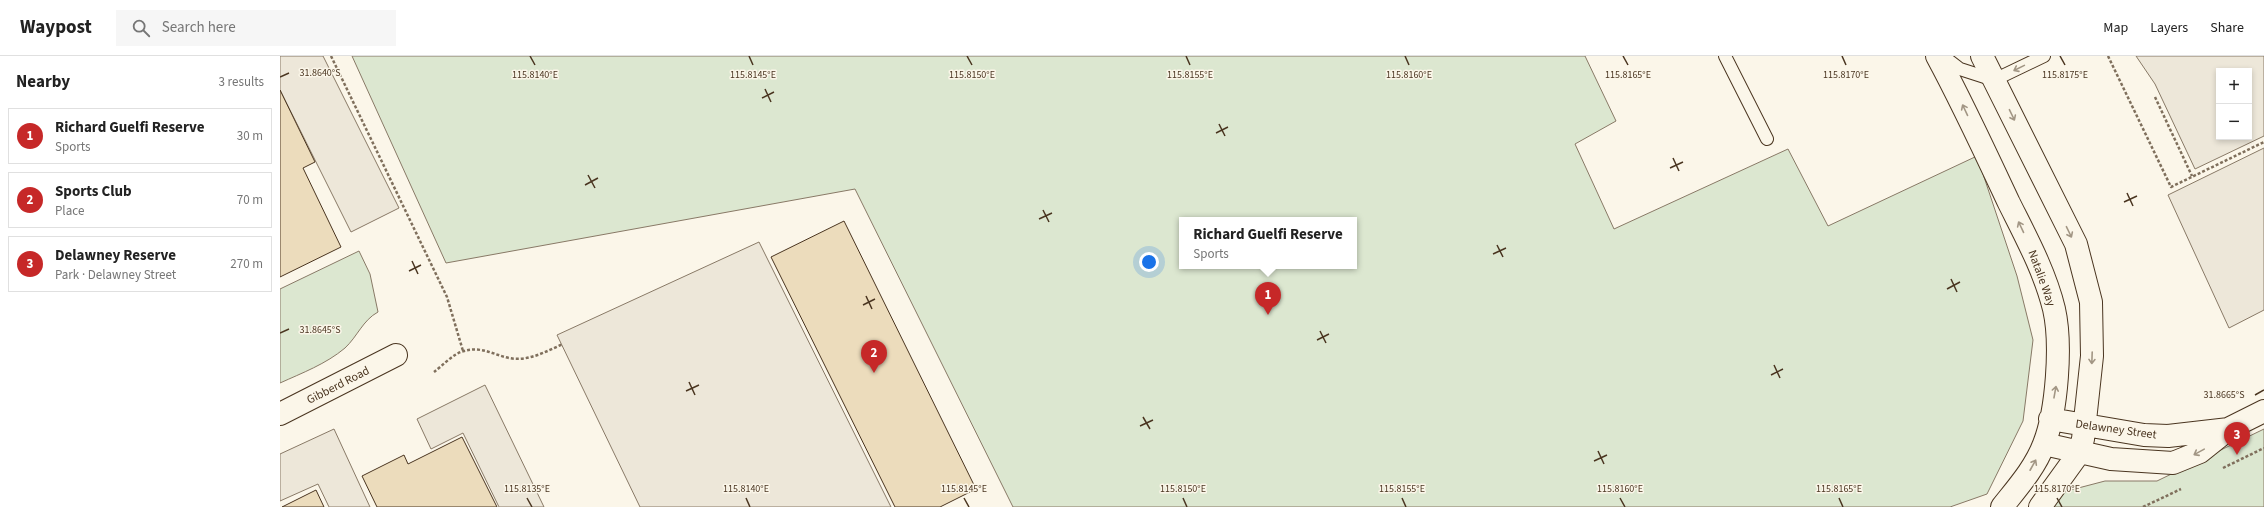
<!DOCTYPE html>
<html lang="en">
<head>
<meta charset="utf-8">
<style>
  body { margin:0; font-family:"Source Sans 3",sans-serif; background:#f6f6f6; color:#222 }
  .controls { position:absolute; right:12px; top:12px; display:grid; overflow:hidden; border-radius:0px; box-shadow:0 2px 6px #0003 }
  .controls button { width:36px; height:36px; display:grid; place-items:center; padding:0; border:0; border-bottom:1px solid #e0e0e0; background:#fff; color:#222; font:20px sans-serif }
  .you { position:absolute; left:869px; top:206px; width:14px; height:14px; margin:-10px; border:3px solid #fff; border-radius:50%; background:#1a73e8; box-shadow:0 0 0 6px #1a73e833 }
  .badge { display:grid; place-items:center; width:26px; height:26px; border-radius:50%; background:#c62828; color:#fff; font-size:13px; font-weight:700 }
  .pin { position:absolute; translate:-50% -33px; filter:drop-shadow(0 1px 2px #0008) }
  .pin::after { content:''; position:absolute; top:21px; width:14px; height:12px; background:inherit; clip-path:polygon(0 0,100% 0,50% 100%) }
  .popup { position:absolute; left:899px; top:161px; width:178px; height:52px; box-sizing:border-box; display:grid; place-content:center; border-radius:0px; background:#fff; filter:drop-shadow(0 1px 3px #0005); font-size:13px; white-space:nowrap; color:#767676 }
  .popup b { font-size:15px; color:#222 }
  .popup::after { content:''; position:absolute; left:50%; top:100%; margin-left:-8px; border:8px solid transparent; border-top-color:#fff }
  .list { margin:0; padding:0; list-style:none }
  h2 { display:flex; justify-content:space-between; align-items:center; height:52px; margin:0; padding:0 16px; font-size:17px }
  h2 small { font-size:13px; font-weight:400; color:#767676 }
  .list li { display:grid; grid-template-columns:26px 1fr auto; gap:12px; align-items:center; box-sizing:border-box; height:56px; margin:0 8px 8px; padding:0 8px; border:1px solid #e0e0e0; border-radius:0px }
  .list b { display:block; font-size:15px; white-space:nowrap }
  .list p { margin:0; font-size:13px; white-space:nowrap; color:#767676 }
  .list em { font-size:13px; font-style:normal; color:#767676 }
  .icon { flex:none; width:22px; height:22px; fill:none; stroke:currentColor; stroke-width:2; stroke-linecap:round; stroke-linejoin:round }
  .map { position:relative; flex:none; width:1984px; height:451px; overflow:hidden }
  header { display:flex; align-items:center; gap:24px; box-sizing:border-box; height:56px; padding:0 20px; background:#fff; border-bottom:1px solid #e0e0e0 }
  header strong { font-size:19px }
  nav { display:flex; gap:22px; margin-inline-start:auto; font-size:14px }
  .search { width:280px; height:36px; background:#f6f6f6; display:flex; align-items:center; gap:10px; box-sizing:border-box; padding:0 14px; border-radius:0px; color:#767676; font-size:15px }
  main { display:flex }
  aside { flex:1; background:#fff }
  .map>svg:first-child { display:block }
  .green { fill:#dce7d0; stroke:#887966; fill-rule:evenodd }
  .parking { fill:#ede7d9; stroke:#887966; fill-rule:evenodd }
  .building { fill:#ecdcbc; stroke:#4a3520 }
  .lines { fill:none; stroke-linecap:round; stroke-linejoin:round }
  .service-casing { stroke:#4a3520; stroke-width:14 }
  .minor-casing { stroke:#4a3520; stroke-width:24 }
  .tertiary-casing { stroke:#4a3520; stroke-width:24 }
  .path { stroke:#7f6f5c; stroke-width:2.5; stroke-dasharray:3 2; stroke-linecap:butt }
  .service { stroke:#fbf6e9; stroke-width:12 }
  .minor { stroke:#fbf6e9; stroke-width:22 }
  .tertiary { stroke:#fbf6e9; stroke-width:22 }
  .oneway { stroke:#a29684 }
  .ticks { fill:none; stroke:#4a3520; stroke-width:1.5 }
  .labels { text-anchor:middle; stroke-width:3; stroke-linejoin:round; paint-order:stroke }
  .street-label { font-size:12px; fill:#4a3520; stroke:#fbf6e9 }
  .ticks-label { font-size:10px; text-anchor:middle; fill:#4a3520; stroke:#fbf6e9; stroke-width:3; stroke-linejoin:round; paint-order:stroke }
</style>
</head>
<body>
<header>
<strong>Waypost</strong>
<div class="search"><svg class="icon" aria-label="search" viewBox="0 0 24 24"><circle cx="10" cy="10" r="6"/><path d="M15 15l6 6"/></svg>Search here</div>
<nav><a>Map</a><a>Layers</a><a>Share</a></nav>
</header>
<main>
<aside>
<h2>Nearby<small>3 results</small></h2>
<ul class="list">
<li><span class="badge">1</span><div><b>Richard Guelfi Reserve</b><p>Sports</p></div><em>30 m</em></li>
<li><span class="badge">2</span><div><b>Sports Club</b><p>Place</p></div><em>70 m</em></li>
<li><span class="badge">3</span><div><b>Delawney Reserve</b><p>Park · Delawney Street</p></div><em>270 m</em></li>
</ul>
</aside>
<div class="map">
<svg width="1984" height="451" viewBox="0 0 1984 451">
  <rect width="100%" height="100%" fill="#fbf6e9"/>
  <path class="green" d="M 72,0 L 1305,0 L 1336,65 L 1295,88 L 1334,173 L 1508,93 L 1548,170 L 1697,100 L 1737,220 L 1753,284 L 1743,365 L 1707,438 L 1670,451 L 733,451 L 575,133 L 166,207 ZM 902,164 L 1074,164 L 1074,210 L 902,210 Z
    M 79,195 L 90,218 L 98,256 C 83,264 77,281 65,292 C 46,308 22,317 0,327 L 0,233 Z
    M 1984,373 L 1984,451 L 1767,451 L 1783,436 L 1825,425 L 1877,425 Z"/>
  <path class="parking" d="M 0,0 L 43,0 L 119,152 L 71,176 L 0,34 Z
    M 1856,0 L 1984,0 L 1984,80 L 1915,113 L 1875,28 ZM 1939,15 L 1969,15 L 1969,81 L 1939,81 Z
    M 1984,92 L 1984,254 L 1949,272 L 1888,139 Z
    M 479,186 L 611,451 L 360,451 L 277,279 Z
    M 205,329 L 264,451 L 219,451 L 183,377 L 151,393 L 137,363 Z
    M 54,373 L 90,451 L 49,451 L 38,428 L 0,445 L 0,398 Z"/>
  <path class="building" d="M 0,34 L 35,106 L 23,112 L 61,191 L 0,221 Z
    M 564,165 L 696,433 L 660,451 L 615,451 L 491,201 Z
    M 182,381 L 217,451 L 97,451 L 82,420 L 124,399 L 128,408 Z
    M 36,434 L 44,451 L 2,451 Z"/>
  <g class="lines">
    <g class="service-casing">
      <path id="service" d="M 1445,0 L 1487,83
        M 1663,0 L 1680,13 L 1714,24 L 1764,0"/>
    </g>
    <g class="minor-casing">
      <path id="minor" d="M 0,358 L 116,299"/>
    </g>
    <g class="tertiary-casing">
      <path id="tertiary" d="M 1657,0 C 1683,48 1706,98 1729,147 C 1746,181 1765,216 1774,253 C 1782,288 1777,355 1764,388 C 1755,412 1737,432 1722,451
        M 1702,0 L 1796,188 L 1811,246 L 1812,300 L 1803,383 L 1799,397 L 1760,451
        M 1770,363 L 1864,379 L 1888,380 L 1949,373
        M 1764,388 L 1831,403 L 1893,407 L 1920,396 L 1950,372 L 1984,355"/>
    </g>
    <path class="path" d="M 51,0 L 167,241 L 183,295
      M 1828,0 L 1891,131 L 1984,86
      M 1875,41 L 1912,120
      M 154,316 C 162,310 174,297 184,295 C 202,290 214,299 229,302 C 248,306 267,295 283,288
      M 1943,412 L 1984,392
      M 1863,451 L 1901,433"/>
    <use href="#service" class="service"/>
    <use href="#minor" class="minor"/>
    <use href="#tertiary" class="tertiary"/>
  </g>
  <defs><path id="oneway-shaft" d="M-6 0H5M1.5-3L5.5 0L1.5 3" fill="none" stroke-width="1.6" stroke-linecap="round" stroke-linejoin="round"/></defs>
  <g class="oneway">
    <use href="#oneway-shaft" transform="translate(1739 12) rotate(154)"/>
    <use href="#oneway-shaft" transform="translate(1685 54) rotate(-115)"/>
    <use href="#oneway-shaft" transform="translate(1732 59) rotate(64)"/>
    <use href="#oneway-shaft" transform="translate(1741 171) rotate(-115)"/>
    <use href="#oneway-shaft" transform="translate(1789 176) rotate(64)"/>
    <use href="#oneway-shaft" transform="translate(1812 302) rotate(92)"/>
    <use href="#oneway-shaft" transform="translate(1775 336) rotate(-80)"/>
    <use href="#oneway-shaft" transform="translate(1919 396) rotate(151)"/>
    <use href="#oneway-shaft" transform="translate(1753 409) rotate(-61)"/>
  </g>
  <path class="ticks" d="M 250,0 L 255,9M 469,0 L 473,9M 687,0 L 692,9M 906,0 L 910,9M 1125,0 L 1129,9M 1343,0 L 1348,9M 1562,0 L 1566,9M 1780,0 L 1785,9M 0,21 L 9,17M 485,33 L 491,46M 482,42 L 494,36M 939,68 L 945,80M 936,77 L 948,71M 1393,102 L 1399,115M 1390,112 L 1403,106M 308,119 L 315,132M 305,129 L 318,122M 1847,137 L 1853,150M 1844,146 L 1857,140M 763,154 L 769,166M 759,163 L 772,157M 1217,189 L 1223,201M 1213,198 L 1226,192M 132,205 L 138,218M 129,215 L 141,209M 1671,223 L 1677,236M 1667,233 L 1680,226M 586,240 L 592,253M 583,249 L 595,243M 1040,275 L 1046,287M 0,277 L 9,273M 1037,284 L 1049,278M 1494,309 L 1500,322M 1491,319 L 1503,313M 409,326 L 415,339M 406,335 L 419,329M 1975,339 L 1984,334M 863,361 L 870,373M 860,370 L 873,364M 1318,395 L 1324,408M 1314,405 L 1327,399M 247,442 L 252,451M 466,442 L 470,451M 684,442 L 689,451M 903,442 L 907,451M 1122,442 L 1126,451M 1340,442 L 1345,451M 1559,442 L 1563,451M 1777,442 L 1782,451"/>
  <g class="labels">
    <g class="street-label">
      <text transform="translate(1762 222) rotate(70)" y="4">Natalie Way</text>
      <text transform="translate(58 329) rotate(-27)" y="4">Gibberd Road</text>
      <text transform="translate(1836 373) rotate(8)" y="4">Delawney Street</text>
    </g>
  </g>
  <g class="ticks-label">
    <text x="40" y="20">31.8640°S</text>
    <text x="255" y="22">115.8140°E</text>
    <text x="473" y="22">115.8145°E</text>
    <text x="692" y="22">115.8150°E</text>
    <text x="910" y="22">115.8155°E</text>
    <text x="1129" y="22">115.8160°E</text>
    <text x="1348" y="22">115.8165°E</text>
    <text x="1566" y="22">115.8170°E</text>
    <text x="1785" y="22">115.8175°E</text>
    <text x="40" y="277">31.8645°S</text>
    <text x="1944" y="342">31.8665°S</text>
    <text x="247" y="436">115.8135°E</text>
    <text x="466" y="436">115.8140°E</text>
    <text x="684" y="436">115.8145°E</text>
    <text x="903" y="436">115.8150°E</text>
    <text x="1122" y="436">115.8155°E</text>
    <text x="1340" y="436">115.8160°E</text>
    <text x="1559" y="436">115.8165°E</text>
    <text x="1777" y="436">115.8170°E</text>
  </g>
</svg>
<div class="controls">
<button>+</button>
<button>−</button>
</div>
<div class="you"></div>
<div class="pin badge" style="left:988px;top:259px">1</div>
<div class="popup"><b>Richard Guelfi Reserve</b>Sports</div>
<div class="pin badge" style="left:594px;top:317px">2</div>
<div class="pin badge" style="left:1957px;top:399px">3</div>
</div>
</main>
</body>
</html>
